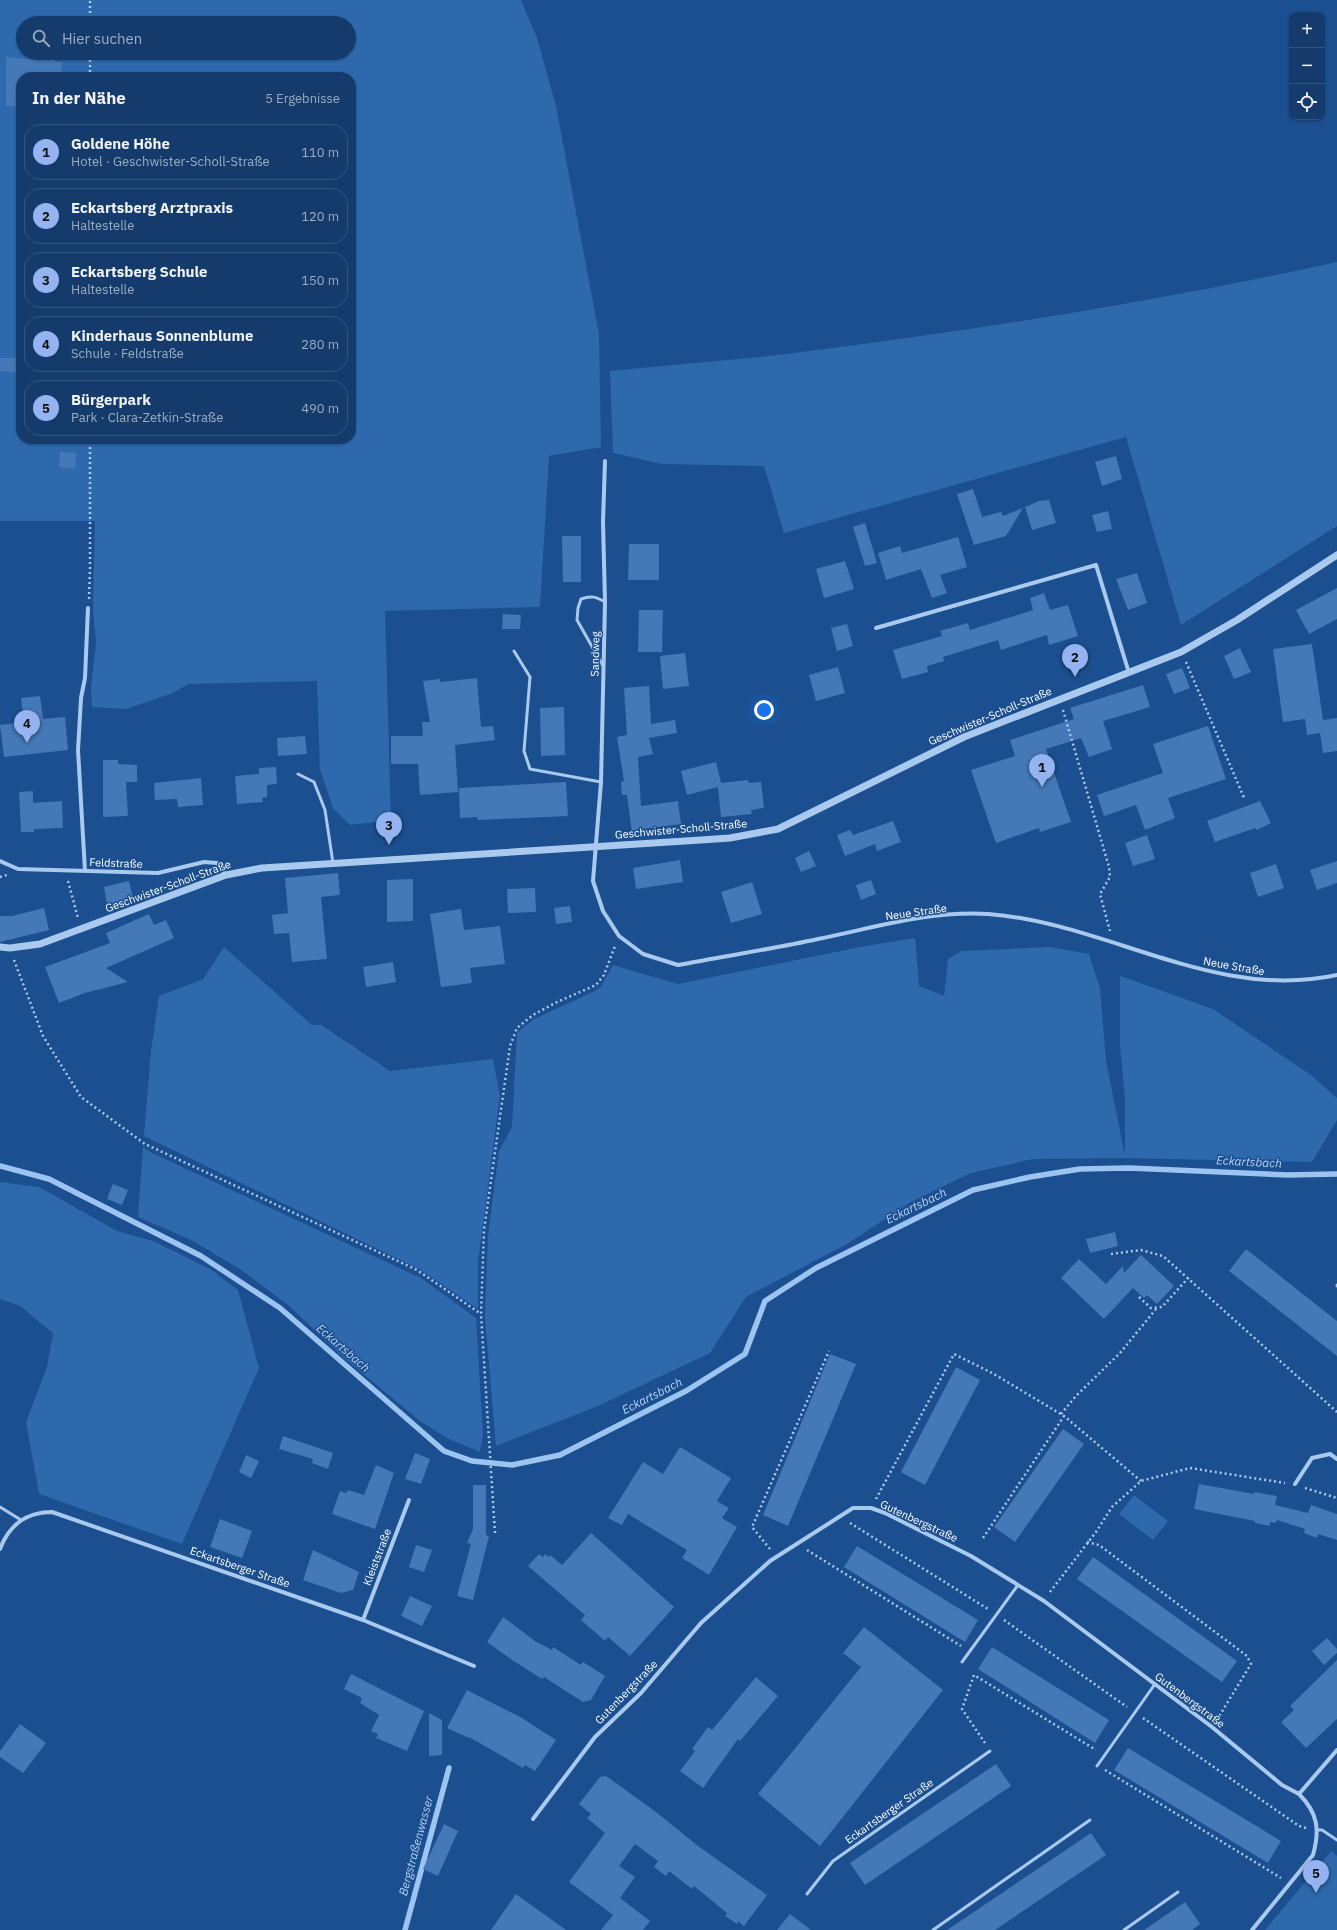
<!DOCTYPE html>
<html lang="de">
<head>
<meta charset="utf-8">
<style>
  body { margin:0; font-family:"IBM Plex Sans",sans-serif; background:#214673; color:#f1f3f6 }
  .controls { position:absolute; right:12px; top:12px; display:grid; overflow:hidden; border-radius:8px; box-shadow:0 1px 3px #0004 }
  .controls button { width:36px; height:36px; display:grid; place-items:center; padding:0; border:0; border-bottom:1px solid #33557e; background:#143b6b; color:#f1f3f6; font:20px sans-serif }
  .you { position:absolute; left:764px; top:710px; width:14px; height:14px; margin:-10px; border:3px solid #fff; border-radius:50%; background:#1a73e8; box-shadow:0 0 0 6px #1a73e833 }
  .badge { display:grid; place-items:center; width:26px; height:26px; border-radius:50%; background:#95b2f1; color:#111; font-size:13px; font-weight:700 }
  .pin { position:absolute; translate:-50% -33px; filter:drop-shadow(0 1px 2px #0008) }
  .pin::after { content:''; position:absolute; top:21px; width:14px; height:12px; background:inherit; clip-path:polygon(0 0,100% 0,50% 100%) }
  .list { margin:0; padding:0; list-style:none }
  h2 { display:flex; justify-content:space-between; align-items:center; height:52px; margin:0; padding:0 16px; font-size:17px }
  h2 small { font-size:13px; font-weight:400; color:#9dadc1 }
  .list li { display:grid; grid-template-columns:26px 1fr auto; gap:12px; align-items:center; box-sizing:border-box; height:56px; margin:0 8px 8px; padding:0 8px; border:1px solid #33557e; border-radius:16px }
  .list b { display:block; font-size:15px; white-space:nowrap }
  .list p { margin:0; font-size:13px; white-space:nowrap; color:#9dadc1 }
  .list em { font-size:13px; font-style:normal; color:#9dadc1 }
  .icon { flex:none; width:22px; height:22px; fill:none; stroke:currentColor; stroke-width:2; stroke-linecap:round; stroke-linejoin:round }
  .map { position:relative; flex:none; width:1337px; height:1930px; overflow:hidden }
  .search { position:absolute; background:#143b6b; box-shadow:0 1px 3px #0004; left:16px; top:16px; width:340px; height:44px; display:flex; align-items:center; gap:10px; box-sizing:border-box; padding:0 14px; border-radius:22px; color:#9dadc1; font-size:15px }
  .panel { position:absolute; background:#143b6b; box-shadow:0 1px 3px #0004; left:16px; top:72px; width:340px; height:372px; border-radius:16px }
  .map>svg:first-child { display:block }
  .green { fill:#2e69ad; fill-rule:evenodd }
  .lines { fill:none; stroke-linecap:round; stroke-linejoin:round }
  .stream { stroke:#9cc4f0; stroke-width:5.5 }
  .building { fill:#4478b7 }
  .path { stroke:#a9c9ee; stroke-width:2.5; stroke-dasharray:2 3; stroke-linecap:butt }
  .service { stroke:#a9c9ee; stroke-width:3 }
  .minor { stroke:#a9c9ee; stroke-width:4 }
  .tertiary { stroke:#a9c9ee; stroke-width:7 }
  .labels { text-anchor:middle; stroke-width:3; stroke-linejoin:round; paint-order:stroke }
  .street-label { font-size:11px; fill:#fff; stroke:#1b4f8f }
  .water-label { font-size:12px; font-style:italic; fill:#b5d3f5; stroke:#1b4f8f }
</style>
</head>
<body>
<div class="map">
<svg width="1337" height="1930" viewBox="0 0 1337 1930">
  <rect width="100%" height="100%" fill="#1b4f8f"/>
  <path class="green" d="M 0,0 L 521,0 L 537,38 L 556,106 L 599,334 L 601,447 L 549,456 L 540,607 L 385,611 L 391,820 L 350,825 L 333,808 L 320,769 L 317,681 L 188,684 L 173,693 L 126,709 L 92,707 L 91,687 L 96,643 L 93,609 L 95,521 L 0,521 ZM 23,23 L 349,23 L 349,53 L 23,53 ZM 21,77 L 351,77 L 351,439 L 21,439 Z
    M 1337,262 L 1337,526 L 1181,625 L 1126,437 L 784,533 L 764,466 L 662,464 L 613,453 L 610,371 C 676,364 743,360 809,351 C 986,329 1163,300 1337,262 Z
    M 915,938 L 919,986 L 944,996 L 948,959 L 962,951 L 1050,947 L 1089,954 L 1100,988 L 1106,1061 L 1125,1156 L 1125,1099 L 1120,1046 L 1120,976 L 1213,1009 L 1311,1075 L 1337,1098 L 1337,1120 L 1312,1162 L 1125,1158 L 1033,1159 L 971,1173 L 911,1202 L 847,1244 L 746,1297 L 710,1353 L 598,1406 L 496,1446 L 485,1317 L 488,1235 L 499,1151 L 512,1127 L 517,1033 L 534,1019 L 595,991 L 601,987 L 613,965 L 678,984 L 865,946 Z
    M 224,947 L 312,1025 L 321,1025 L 390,1071 L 493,1059 L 500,1096 L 478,1262 L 478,1309 L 419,1269 L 144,1136 L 151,1051 L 159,996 L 203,979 Z
    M 143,1147 L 150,1152 L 421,1278 L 476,1318 L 483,1434 L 480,1452 L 447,1438 L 420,1421 L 343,1357 L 288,1305 L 240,1269 L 191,1240 L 138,1217 Z
    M 0,1182 L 39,1187 L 117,1231 L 153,1241 L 210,1269 L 238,1290 L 259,1368 L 182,1544 L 39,1494 L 26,1422 L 47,1367 L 53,1333 L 20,1306 L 0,1299 Z
    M 1134,1495 L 1168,1521 L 1153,1540 L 1119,1514 Z
    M 1331,1851 L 1337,1856 L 1337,1930 L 1265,1930 Z"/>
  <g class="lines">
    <path class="stream" d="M 0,1166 L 49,1179 L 201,1256 L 280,1308 L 444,1451 L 472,1461 L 512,1465 L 560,1455 L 686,1391 L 745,1354 L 765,1301 L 816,1268 L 973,1190 L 1030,1177 L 1080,1169 L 1129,1168 L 1287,1175 L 1337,1174
      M 405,1930 L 449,1768"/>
  </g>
  <path class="building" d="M 6,57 L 39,60 L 39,57 L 55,57 L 55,62 L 62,62 L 61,73 L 25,72 L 24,77 L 21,77 L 21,106 L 6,106 Z
    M 0,358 L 17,358 L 17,372 L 0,371 Z
    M 60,452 L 76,453 L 75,469 L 59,467 Z
    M 1116,456 L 1122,479 L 1102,486 L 1095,462 Z
    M 973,489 L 982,517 L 1001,512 L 1003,516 L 1023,508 L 1006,536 L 974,545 L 957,494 Z
    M 1049,500 L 1056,523 L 1032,530 L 1025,507 L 1039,501 Z
    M 1108,511 L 1112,529 L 1097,532 L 1092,515 Z
    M 865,523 L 877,563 L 865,566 L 853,527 Z
    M 562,536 L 581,536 L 581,582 L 563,582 Z
    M 958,537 L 967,567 L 940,575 L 947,593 L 932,598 L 921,569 L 886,580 L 878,553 L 900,546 L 902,553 Z
    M 629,544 L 659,544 L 659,580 L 628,580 Z
    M 845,561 L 854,589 L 824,598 L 816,569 Z
    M 1137,573 L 1147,603 L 1128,610 L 1116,579 Z
    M 1337,588 L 1337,619 L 1309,634 L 1296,610 Z
    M 1044,593 L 1050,610 L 1068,605 L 1078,636 L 1049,645 L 1047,635 L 1001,650 L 998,640 L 943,657 L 944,661 L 927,666 L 928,672 L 902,679 L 893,650 L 942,636 L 940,631 L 968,623 L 970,630 L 1033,610 L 1030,598 Z
    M 639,610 L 663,610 L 662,652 L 638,652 Z
    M 503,614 L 521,615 L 520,629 L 502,629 Z
    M 847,624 L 853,646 L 837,651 L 831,628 Z
    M 1312,644 L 1323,720 L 1337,718 L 1337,751 L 1323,753 L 1320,733 L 1307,735 L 1305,719 L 1283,722 L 1273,649 Z
    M 1240,648 L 1251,672 L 1234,679 L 1224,656 Z
    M 685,653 L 689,686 L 663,689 L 660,656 Z
    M 838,667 L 845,693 L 816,701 L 809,675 Z
    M 1182,668 L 1190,688 L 1174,694 L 1166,674 Z
    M 477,678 L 481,727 L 493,726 L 495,740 L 455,745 L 458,792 L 420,795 L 418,764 L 391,764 L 391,736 L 423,736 L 422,722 L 430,722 L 423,681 L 440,679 L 440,682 Z
    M 1143,685 L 1150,707 L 1103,721 L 1112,749 L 1089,757 L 1081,738 L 1046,749 L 1071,822 L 1040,832 L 1039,828 L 996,843 L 971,770 L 1015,756 L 1010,740 L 1074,719 L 1070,708 Z
    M 649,686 L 651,724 L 675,720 L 677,733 L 649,738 L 653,754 L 638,757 L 641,806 L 678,801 L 681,824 L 643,829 L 643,831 L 632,833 L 627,795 L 622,795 L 621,782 L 624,781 L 617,737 L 627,735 L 624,688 Z
    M 40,696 L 43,719 L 65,717 L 68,750 L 4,757 L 0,725 L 24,722 L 21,698 Z
    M 564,707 L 565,755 L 541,756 L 540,708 Z
    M 1208,726 L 1226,779 L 1168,798 L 1175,818 L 1145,830 L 1136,805 L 1104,816 L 1097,795 L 1163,773 L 1153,744 Z
    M 305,736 L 307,754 L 278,756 L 277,738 Z
    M 103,760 L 118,760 L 118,764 L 137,765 L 137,782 L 126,782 L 128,816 L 103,817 Z
    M 716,762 L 721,783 L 748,780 L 749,783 L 761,782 L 764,808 L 751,810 L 752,814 L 721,817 L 718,787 L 687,795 L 681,771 Z
    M 276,767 L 277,784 L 267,785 L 267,797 L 262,798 L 263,802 L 237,804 L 235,776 L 259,774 L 259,768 Z
    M 201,778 L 203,805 L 178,807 L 177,799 L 155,800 L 154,783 Z
    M 566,782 L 568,816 L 478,820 L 477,817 L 460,818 L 459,788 Z
    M 33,791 L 33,803 L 62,801 L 63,828 L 34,829 L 34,832 L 21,832 L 19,792 Z
    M 1260,801 L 1271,823 L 1257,830 L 1255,828 L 1215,842 L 1207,821 Z
    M 893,821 L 901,842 L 877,851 L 875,844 L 845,856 L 837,835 L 850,830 L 853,835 Z
    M 1147,835 L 1155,859 L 1133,866 L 1125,843 Z
    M 809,851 L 816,866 L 801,872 L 795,858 Z
    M 680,860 L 683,882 L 636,889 L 633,868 Z
    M 1337,861 L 1337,883 L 1317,890 L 1310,870 Z
    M 1276,864 L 1284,888 L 1258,897 L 1250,873 Z
    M 338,873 L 340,895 L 321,897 L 327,959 L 292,962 L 289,933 L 274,934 L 272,915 L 288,913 L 285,878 Z
    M 413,879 L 413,921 L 387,922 L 387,880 Z
    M 871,880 L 876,894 L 861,900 L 856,885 Z
    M 129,881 L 133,899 L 107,905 L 104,887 Z
    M 752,882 L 762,914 L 731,923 L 721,892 Z
    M 535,888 L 536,912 L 508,913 L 507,889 Z
    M 570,906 L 572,922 L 556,924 L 554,908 Z
    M 44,908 L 49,930 L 0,942 L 0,916 L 12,916 Z
    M 461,909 L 464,930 L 500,926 L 505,964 L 470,968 L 472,983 L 441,987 L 430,914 Z
    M 149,914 L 154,925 L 166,920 L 174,938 L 106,968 L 128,982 L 85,993 L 59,1003 L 45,967 L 110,943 L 106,933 Z
    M 393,962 L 396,982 L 366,987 L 363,967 Z
    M 113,1184 L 128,1190 L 122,1205 L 107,1199 Z
    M 1115,1232 L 1118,1246 L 1090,1253 L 1086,1239 Z
    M 1246,1249 L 1337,1321 L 1337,1356 L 1229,1271 Z
    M 1141,1255 L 1174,1286 L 1157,1304 L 1147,1295 L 1144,1298 L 1133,1288 L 1104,1319 L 1061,1278 L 1079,1259 L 1106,1284 L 1123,1266 L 1124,1273 Z
    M 830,1354 L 856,1364 L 788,1526 L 763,1515 Z
    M 956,1367 L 980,1380 L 925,1485 L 901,1472 Z
    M 1063,1429 L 1084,1444 L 1015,1542 L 994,1527 Z
    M 283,1436 L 333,1453 L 328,1469 L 312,1463 L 313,1459 L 279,1449 Z
    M 680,1447 L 731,1478 L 717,1501 L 729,1508 L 722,1518 L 737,1527 L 709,1575 L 682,1558 L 687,1550 L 628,1514 L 622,1525 L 608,1518 L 643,1462 L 663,1474 Z
    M 415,1453 L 430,1459 L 421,1484 L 405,1479 Z
    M 246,1455 L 259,1461 L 251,1478 L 239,1472 Z
    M 376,1465 L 394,1473 L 375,1529 L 332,1514 L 340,1491 L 346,1493 L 348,1490 L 364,1495 Z
    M 1199,1484 L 1254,1494 L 1254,1492 L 1277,1496 L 1275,1505 L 1308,1513 L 1311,1505 L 1337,1514 L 1337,1540 L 1318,1534 L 1317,1538 L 1304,1533 L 1305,1529 L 1277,1520 L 1276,1523 L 1270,1522 L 1270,1526 L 1255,1523 L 1255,1521 L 1194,1509 Z
    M 473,1485 L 486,1485 L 486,1535 L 489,1536 L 473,1600 L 457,1596 L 471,1544 L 467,1543 L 473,1529 Z
    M 220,1519 L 252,1531 L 242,1558 L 210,1547 Z
    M 591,1533 L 674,1607 L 630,1656 L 608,1637 L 605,1641 L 581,1620 L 585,1615 L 528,1566 L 539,1554 L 543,1557 L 545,1554 L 549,1557 L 550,1555 L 562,1565 Z
    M 416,1545 L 432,1550 L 424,1572 L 409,1567 Z
    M 857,1546 L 978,1620 L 965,1642 L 844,1567 Z
    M 313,1550 L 359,1572 L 353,1590 L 341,1593 L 303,1580 Z
    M 1093,1557 L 1237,1661 L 1222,1682 L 1077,1579 Z
    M 410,1596 L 432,1606 L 422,1626 L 401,1616 Z
    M 503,1617 L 535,1641 L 552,1650 L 553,1647 L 581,1665 L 583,1662 L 605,1676 L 591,1700 L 583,1702 L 544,1677 L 542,1679 L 512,1660 L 487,1642 Z
    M 864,1627 L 943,1690 L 820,1846 L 758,1794 L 861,1667 L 843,1653 Z
    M 1327,1638 L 1337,1649 L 1337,1653 L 1324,1665 L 1312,1651 Z
    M 992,1647 L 1109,1720 L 1095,1743 L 978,1669 Z
    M 1337,1660 L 1337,1719 L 1306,1748 L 1281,1722 L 1294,1710 L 1290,1706 Z
    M 351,1674 L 424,1711 L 407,1751 L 376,1738 L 378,1734 L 371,1731 L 379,1715 L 360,1703 L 362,1698 L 344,1689 Z
    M 756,1677 L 778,1696 L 740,1741 L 738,1739 L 703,1788 L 680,1771 L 695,1751 L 692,1749 L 708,1727 L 712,1730 Z
    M 467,1690 L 522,1718 L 556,1740 L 535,1771 L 525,1765 L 523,1768 L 469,1737 L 469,1738 L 447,1728 Z
    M 429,1713 L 442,1720 L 442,1755 L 429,1756 Z
    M 20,1724 L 46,1743 L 23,1773 L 0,1757 L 0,1751 Z
    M 1128,1748 L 1281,1841 L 1268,1863 L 1114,1770 Z
    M 996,1764 L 1011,1786 L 865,1885 L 850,1863 Z
    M 606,1776 L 656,1812 L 698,1846 L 767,1895 L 744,1926 L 738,1921 L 737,1924 L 725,1916 L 727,1913 L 694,1886 L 692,1889 L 669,1871 L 666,1876 L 654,1867 L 658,1861 L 635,1844 L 619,1866 L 635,1877 L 620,1898 L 650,1921 L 643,1930 L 601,1930 L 613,1915 L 569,1882 L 605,1833 L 587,1818 L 591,1814 L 579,1804 L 600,1777 Z
    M 444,1824 L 458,1831 L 438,1876 L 423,1869 Z
    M 1091,1833 L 1106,1855 L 995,1930 L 947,1930 Z
    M 516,1894 L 566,1930 L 491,1930 Z
    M 1185,1902 L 1200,1924 L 1192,1930 L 1144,1930 Z
    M 790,1914 L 811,1930 L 777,1930 Z"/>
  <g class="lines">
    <path class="path" d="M 90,23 L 90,0
      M 90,77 L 90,53
      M 89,599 L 90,568 L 90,439
      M 1186,662 L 1245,800
      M 1063,710 L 1109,867 L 1110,877 L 1100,894 L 1110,931
      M 0,877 L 7,875
      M 68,881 L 78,918
      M 14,960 L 43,1036 L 81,1097 L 145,1144 L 417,1270 L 481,1314
      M 1111,1254 L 1141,1250 L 1163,1256 L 1337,1412
      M 1139,1297 L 1151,1308 L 1162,1307 L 1189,1277
      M 1061,1414 L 1076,1396 L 1120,1353 L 1156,1309
      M 1305,1488 L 1337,1498
      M 876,1499 L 954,1354 L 994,1374 L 1064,1416 L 1141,1481
      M 850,1523 L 988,1609
      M 495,1533 L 481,1314 L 484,1230 L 510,1046 L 517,1028 L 533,1015 L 557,1002 L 596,985 L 604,975 L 615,946
      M 983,1538 L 1064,1416
      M 1087,1542 L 1099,1545 L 1247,1656 L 1251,1664 L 1218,1718
      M 770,1549 L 752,1527 L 829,1351
      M 807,1550 L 961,1646
      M 1050,1592 L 1096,1532 L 1112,1507 L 1141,1481 L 1190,1468 L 1285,1483
      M 1004,1620 L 1127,1707
      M 1143,1718 L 1299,1826 L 1306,1828
      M 985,1743 L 962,1709 L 974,1675 L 1096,1750
      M 1105,1770 L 1281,1878"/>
    <path class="service" d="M 514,651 L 530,677 L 524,751 L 530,769 L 601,782
      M 603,666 L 577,620 L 578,608 L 581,599 C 592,595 596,597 605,602
      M 298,774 L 314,782 L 325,810 L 333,863
      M 1337,1285 L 1337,1286
      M 0,1507 L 21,1520
      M 962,1662 L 1018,1585
      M 1097,1766 L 1155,1684
      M 1317,1830 L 1322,1830 L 1337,1840
      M 807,1894 L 833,1861 L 990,1751
      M 933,1930 L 1090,1820
      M 1124,1930 L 1178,1892"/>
    <path class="minor" d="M 605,461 L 603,522 L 605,602 L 601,782 L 593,881 L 603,911 L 619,936 L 643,954 L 678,965 C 725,956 772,949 818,939 C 873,928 931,910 988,914 C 1108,923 1215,1002 1337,975
      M 876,628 L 1096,565 L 1129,673
      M 0,861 L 18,869 L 158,873 L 204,862 L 217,863 L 226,875
      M 85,871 L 78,750 L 81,698 L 85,678 L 88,608
      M 1295,1484 L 1312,1458 L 1330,1454 L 1337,1459
      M 0,1549 C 9,1525 27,1512 52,1512 L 363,1620 L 474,1666
      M 363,1620 L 409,1500
      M 533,1819 L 595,1737 L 641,1693 L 701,1623 L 770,1561 L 853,1508 L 871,1508 L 885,1513 L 971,1556 L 1044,1601 L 1212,1727 L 1282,1785 L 1299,1794
      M 1252,1930 L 1313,1855 C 1320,1830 1318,1813 1299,1794 L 1337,1750"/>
    <path class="tertiary" d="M 0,947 L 10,948 L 40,944 L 226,875 L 262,868 L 701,840 L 730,838 L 778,829 L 964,737 L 1181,652 L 1237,620 L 1337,555"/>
  </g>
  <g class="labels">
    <g class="street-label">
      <text transform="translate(595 654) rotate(-89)" y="4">Sandweg</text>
      <text transform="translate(990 716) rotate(-23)" y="4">Geschwister-Scholl-Straße</text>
      <text transform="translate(681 829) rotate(-5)" y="4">Geschwister-Scholl-Straße</text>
      <text transform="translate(116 863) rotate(2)" y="4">Feldstraße</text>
      <text transform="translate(168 886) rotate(-20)" y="4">Geschwister-Scholl-Straße</text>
      <text transform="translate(916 912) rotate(-8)" y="4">Neue Straße</text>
      <text transform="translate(1234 966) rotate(10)" y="4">Neue Straße</text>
      <text transform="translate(919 1521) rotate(25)" y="4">Gutenbergstraße</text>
      <text transform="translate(377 1557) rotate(-69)" y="4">Kleiststraße</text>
      <text transform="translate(240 1567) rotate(19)" y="4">Eckartsberger Straße</text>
      <text transform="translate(626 1692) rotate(-46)" y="4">Gutenbergstraße</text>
      <text transform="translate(1190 1700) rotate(37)" y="4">Gutenbergstraße</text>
      <text transform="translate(889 1811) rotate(-35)" y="4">Eckartsberger Straße</text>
    </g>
    <g class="water-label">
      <text transform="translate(1249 1162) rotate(3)" y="4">Eckartsbach</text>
      <text transform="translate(916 1206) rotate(-26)" y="4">Eckartsbach</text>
      <text transform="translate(343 1348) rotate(41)" y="4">Eckartsbach</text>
      <text transform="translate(652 1396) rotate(-27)" y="4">Eckartsbach</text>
      <text transform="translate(416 1846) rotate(-75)" y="4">Bergstraßenwasser</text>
    </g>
  </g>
</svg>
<div class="controls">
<button>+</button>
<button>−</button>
<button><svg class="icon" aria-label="locate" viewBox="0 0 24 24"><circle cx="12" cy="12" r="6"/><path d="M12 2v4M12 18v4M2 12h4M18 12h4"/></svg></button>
</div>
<div class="you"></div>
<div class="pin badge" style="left:1042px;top:787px">1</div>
<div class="pin badge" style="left:1075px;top:677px">2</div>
<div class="pin badge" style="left:389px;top:845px">3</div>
<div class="pin badge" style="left:27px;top:743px">4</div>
<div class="pin badge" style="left:1316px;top:1893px">5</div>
<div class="search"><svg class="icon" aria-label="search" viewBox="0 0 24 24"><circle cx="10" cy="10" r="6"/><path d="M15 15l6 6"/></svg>Hier suchen</div>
<section class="panel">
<h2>In der Nähe<small>5 Ergebnisse</small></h2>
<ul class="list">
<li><span class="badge">1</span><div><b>Goldene Höhe</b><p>Hotel · Geschwister-Scholl-Straße</p></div><em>110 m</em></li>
<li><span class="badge">2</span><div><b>Eckartsberg Arztpraxis</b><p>Haltestelle</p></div><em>120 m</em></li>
<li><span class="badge">3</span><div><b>Eckartsberg Schule</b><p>Haltestelle</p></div><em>150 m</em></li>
<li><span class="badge">4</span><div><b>Kinderhaus Sonnenblume</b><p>Schule · Feldstraße</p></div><em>280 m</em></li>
<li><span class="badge">5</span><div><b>Bürgerpark</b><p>Park · Clara-Zetkin-Straße</p></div><em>490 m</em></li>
</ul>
</section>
</div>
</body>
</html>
